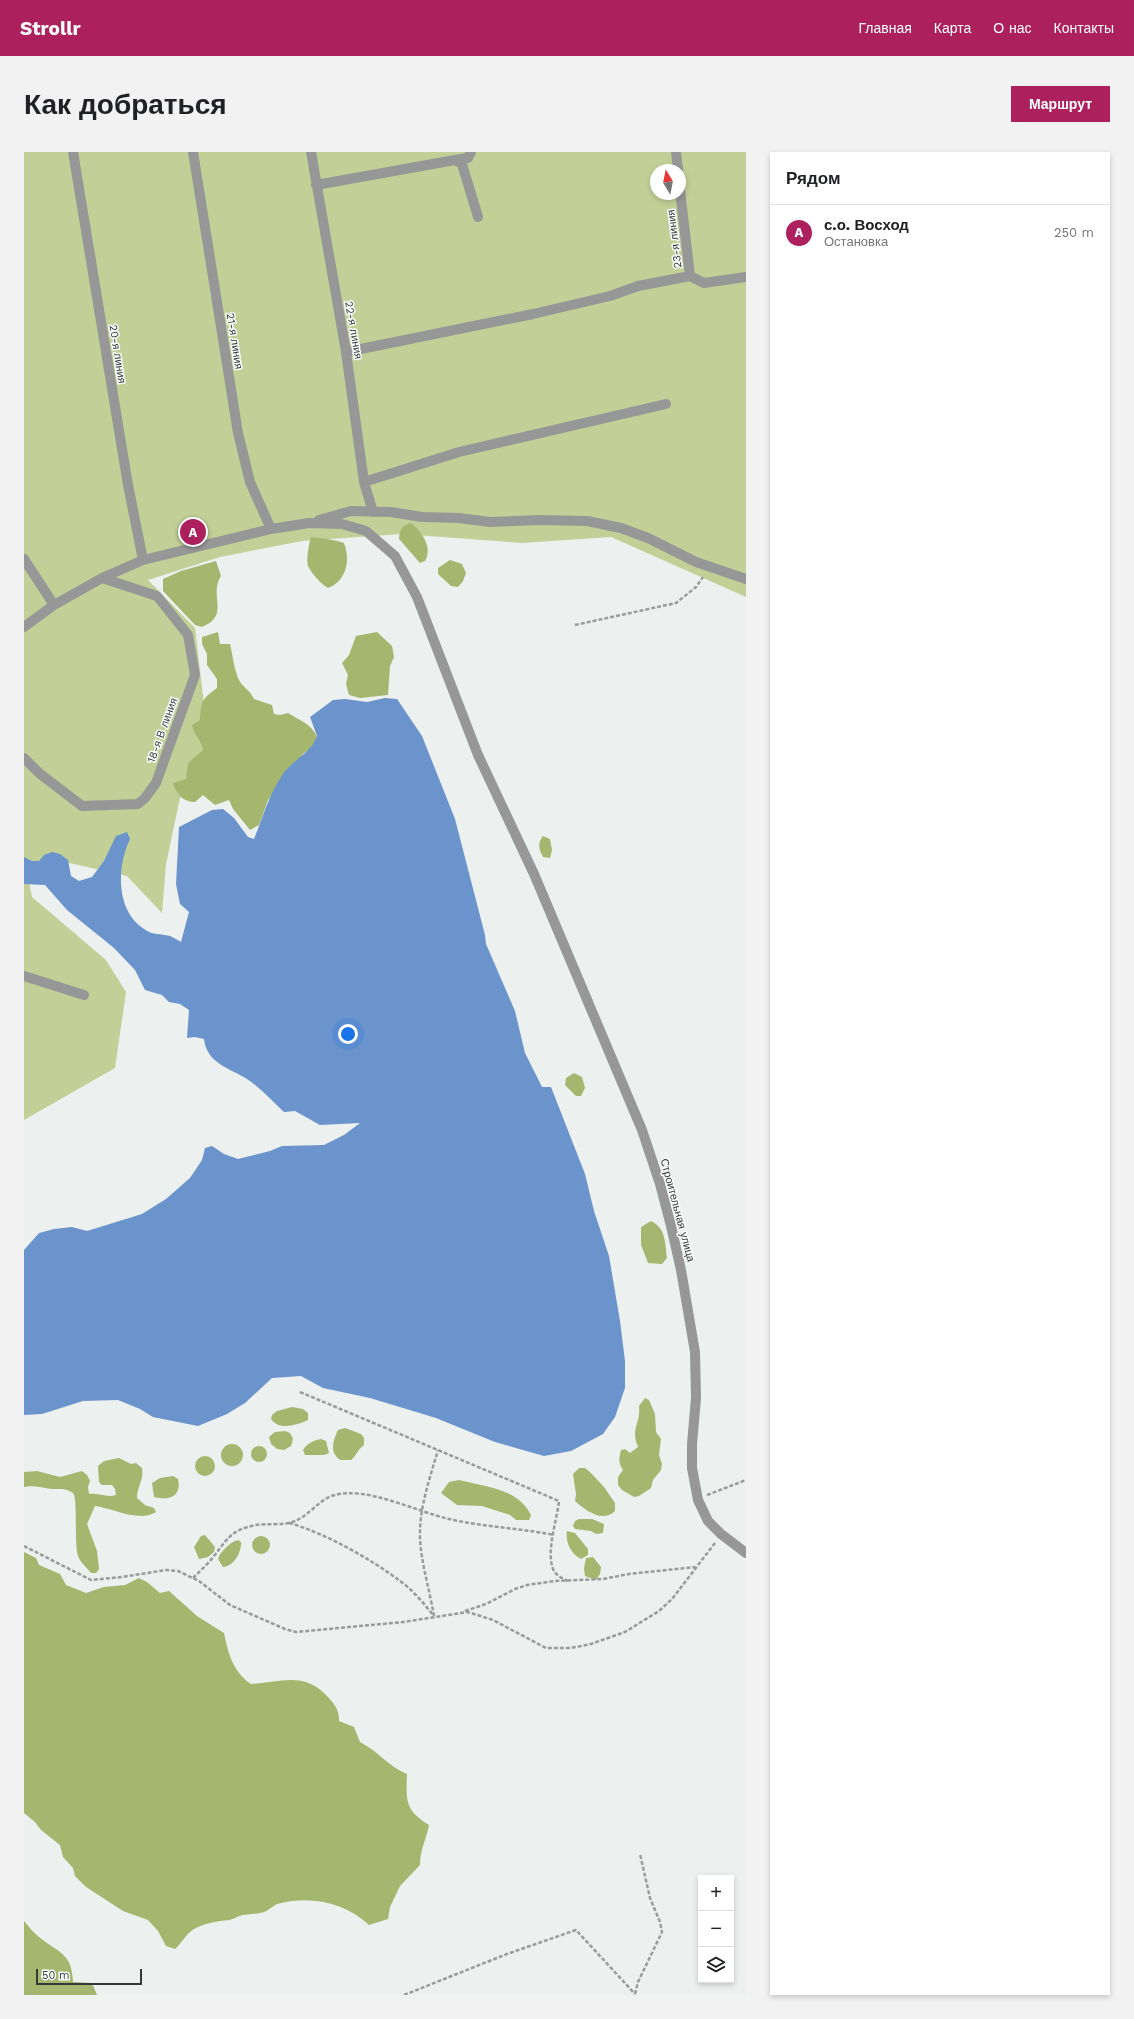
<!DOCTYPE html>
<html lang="ru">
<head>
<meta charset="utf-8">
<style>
  body { margin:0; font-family:"Work Sans",sans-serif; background:#f2f2f2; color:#202124 }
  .controls { position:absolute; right:12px; bottom:12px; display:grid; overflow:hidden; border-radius:0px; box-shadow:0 2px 6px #0003 }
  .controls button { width:36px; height:36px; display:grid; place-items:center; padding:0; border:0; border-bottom:1px solid #e0e0e0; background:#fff; color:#202124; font:20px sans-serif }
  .compass { position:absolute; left:626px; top:12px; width:36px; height:36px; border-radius:50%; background:#fff; box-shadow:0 2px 6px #0003; rotate:350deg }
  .scale { position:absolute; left:12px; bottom:10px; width:106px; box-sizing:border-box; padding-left:4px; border:2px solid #363737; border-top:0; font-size:11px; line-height:14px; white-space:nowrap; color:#363737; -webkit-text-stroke:3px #f9fdfc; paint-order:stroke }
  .you { position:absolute; left:324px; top:882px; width:14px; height:14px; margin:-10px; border:3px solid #fff; border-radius:50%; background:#1a73e8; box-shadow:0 0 0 6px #1a73e833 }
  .badge { display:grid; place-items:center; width:26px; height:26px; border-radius:50%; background:#ad205e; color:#fff; font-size:13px; font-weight:700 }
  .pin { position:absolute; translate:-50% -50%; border:2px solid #fff; box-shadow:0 1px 4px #0006 }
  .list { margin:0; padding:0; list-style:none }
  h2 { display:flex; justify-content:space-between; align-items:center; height:52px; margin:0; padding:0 16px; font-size:17px }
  h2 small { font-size:13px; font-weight:400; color:#757577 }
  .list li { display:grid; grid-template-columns:26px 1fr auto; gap:12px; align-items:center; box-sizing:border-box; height:56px; padding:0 16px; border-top:1px solid #e0e0e0 }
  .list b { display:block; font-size:15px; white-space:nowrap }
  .list p { margin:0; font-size:13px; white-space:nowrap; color:#757577 }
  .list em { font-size:13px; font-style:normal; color:#757577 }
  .icon { flex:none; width:22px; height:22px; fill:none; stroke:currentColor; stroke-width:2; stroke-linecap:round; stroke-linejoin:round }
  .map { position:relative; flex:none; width:722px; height:1843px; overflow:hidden; border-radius:0px }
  header { display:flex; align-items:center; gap:24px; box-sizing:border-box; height:56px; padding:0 20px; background:#ad205e; color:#fff }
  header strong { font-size:19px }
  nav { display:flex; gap:22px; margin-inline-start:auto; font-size:14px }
  .intro { display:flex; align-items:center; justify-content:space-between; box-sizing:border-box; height:96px; padding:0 24px }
  h1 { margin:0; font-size:28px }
  .button { padding:10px 18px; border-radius:0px; background:#ad205e; color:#fff; font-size:14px; font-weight:700 }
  main { display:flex; gap:24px; padding:0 24px }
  aside { flex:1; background:#fff; border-radius:0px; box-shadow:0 2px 6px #0003 }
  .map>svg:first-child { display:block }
  .green { fill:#c2d097; fill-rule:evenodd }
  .forest { fill:#a5b66f }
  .water { fill:#6b93cc }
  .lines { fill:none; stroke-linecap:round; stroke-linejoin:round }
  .path { stroke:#9a9c9c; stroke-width:2.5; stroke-dasharray:4 2; stroke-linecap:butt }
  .minor { stroke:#969796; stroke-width:10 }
  .labels { text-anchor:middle; stroke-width:3; stroke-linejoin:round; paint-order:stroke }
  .street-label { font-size:11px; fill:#363737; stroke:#f9fdfc }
</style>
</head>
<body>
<header>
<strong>Strollr</strong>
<nav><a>Главная</a><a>Карта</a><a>О нас</a><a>Контакты</a></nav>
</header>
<div class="intro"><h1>Как добраться</h1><a class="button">Маршрут</a></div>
<main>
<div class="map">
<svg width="722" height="1843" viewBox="0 0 722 1843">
  <rect width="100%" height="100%" fill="#ecf0ef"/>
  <path class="green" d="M 0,0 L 722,0 L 722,445 L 587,385 L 498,391 L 377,382 L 278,389 L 196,405 L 124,428 L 171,476 L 181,560 L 193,595 L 156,646 L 142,712 L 138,761 L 103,724 L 41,710 L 1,711 L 8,745 L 82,808 L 102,840 L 91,916 L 0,968 ZM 632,18 L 656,18 L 656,42 L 632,42 Z"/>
  <path class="forest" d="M 387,371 C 398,380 409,395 401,409 L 396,411 L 375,387 C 376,377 377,374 387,371 Z
    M 287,385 C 295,386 313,388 320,391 C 327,409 322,429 304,436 C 297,432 288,422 284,414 C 282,409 285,391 287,385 Z
    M 426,408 L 438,412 L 442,421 L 439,429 L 434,435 L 427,434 L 414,422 L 414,416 Z
    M 192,409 L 197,424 C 184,444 207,463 178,475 L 171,473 L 139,439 L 139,427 L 157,419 Z
    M 194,480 L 196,492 L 206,492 C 209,504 210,519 216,530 C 221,537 225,537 230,547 L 248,553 L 250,562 L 256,563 L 264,561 C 275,568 288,572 293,585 L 290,594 L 279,602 L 244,648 L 235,673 L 226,678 L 209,657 L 205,648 L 191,653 L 179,643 L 171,650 C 159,650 152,642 149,631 L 162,627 L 164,611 L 179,598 C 177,588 170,583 168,573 L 176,568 C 177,549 178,547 193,536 L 193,527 L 183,513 L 183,502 L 178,492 L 178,485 Z
    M 353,480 L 368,494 L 370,505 L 366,514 L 364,543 L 336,546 L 325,543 L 322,532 L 324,523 L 318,511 L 325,503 L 332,484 Z
    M 519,684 L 526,687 L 528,698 L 526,706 L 519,705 C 515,697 513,692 519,684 Z
    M 550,921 L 558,925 L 561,936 L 557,944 L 552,944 L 541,933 L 542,926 Z
    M 627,1069 C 642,1076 641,1091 643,1106 L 638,1112 L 624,1111 L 617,1093 L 617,1075 Z
    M 621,1246 L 625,1248 L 631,1262 L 632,1280 L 637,1287 L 635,1303 L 638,1312 L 637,1318 L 629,1328 L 627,1336 L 615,1344 L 610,1345 L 598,1338 L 594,1333 L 594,1325 L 599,1318 C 594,1311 595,1306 597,1298 L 601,1297 L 606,1301 L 614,1295 C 606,1276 617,1272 615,1254 Z
    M 268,1255 L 279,1257 L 284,1261 L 284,1268 C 273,1273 255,1279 247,1267 L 248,1263 L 253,1259 Z
    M 321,1276 L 337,1282 L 340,1286 L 340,1293 C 333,1298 333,1303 327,1308 L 316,1308 C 305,1299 309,1289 314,1278 Z
    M 261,1279 L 266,1281 L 269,1287 L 267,1294 L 260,1298 L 253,1297 L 247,1292 L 245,1285 L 251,1280 Z
    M 297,1287 L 302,1289 L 305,1301 L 300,1303 L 281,1303 L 279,1298 C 284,1291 288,1289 297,1287 Z
    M197 1303a11 11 0 1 1 22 0a11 11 0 1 1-22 0Z
    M227 1302a8 8 0 1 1 16 0a8 8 0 1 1-16 0Z
    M171 1314a10 10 0 1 1 20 0a10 10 0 1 1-20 0Z
    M 95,1306 L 107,1312 L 112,1311 L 118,1316 C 120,1328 113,1335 113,1346 L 121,1353 L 130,1356 L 132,1360 C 116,1371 88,1356 71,1354 L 63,1372 L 73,1399 L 75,1417 L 72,1421 L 67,1421 C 64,1417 56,1410 54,1404 C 50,1392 54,1346 49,1341 C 43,1336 35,1337 28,1337 C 19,1336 9,1333 0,1335 L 0,1320 L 13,1319 L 36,1325 L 58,1319 L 63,1323 L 66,1329 L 64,1335 L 65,1342 C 75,1341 83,1346 92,1343 L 91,1337 L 88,1333 L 78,1333 L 75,1330 L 74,1314 L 80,1309 Z
    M 555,1316 L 561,1316 L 567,1321 L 580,1335 L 591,1351 L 591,1359 C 579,1371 562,1359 551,1349 L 552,1342 L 549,1322 Z
    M 149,1324 L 154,1327 C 158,1345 145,1349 130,1345 L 128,1331 L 136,1326 Z
    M 435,1328 C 462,1335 493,1336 507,1363 L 505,1368 L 492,1368 L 486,1363 L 458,1354 L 433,1353 L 417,1341 L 425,1330 Z
    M 555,1367 L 568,1367 L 580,1372 L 579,1381 L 572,1382 L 567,1379 L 551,1377 L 549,1374 L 551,1369 Z
    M 543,1379 L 551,1381 L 564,1397 L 564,1403 L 557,1407 C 547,1402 541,1390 543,1379 Z
    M 181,1383 L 191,1395 L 190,1400 L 184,1405 L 175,1407 L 170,1395 L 177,1384 Z
    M228 1393a9 9 0 1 1 18 0a9 9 0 1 1-18 0Z
    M 214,1388 L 217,1390 C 218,1399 210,1415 199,1415 L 194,1407 C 196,1400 206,1390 214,1388 Z
    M 0,1400 L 12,1406 L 15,1413 L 36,1422 L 42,1433 L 62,1441 L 80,1435 L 101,1433 L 115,1426 L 123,1430 L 136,1441 L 145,1439 L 173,1464 L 200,1481 C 204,1501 209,1520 227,1532 C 257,1530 281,1519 304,1545 C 312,1554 315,1558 315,1569 L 330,1575 L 336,1590 C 354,1599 364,1614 383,1622 C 382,1649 381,1658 405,1673 C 402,1688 396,1698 396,1713 L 376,1734 L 366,1755 L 364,1767 L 345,1773 C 321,1750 285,1743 253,1752 C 249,1754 245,1758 240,1760 C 233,1762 226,1762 219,1763 C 214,1764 210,1767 205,1768 C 193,1769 183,1771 172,1776 C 163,1780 159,1790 151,1797 L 142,1794 L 134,1779 L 124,1768 L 99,1759 L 62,1735 L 51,1724 L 49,1716 L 39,1705 L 36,1693 L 17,1678 L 11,1670 L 0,1661 Z
    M 569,1405 L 577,1415 L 576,1422 L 572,1428 L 561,1424 L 560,1416 L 562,1406 Z
    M 0,1769 C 5,1775 9,1780 15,1785 C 34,1801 48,1800 49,1830 L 68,1831 L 73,1843 L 0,1843 Z"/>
  <path class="water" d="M 361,546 L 373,547 L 398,584 L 431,667 L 461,783 L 462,792 L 491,859 L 501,901 L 518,935 L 527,935 L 561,1022 L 570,1059 L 585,1104 L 596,1169 L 601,1209 L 601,1236 L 591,1265 L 579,1282 L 547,1299 L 520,1304 L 471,1290 L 412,1266 L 346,1246 L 299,1236 L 277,1224 L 248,1226 L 221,1251 L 203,1262 L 174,1274 L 129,1265 L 116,1257 L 94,1248 L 59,1249 L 18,1262 L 0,1263 L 0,1098 L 15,1081 L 30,1077 L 48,1075 L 63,1079 L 118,1062 L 142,1047 L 166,1026 L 178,1008 L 181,996 L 188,994 L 200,1002 L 214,1007 L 246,999 L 258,994 L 300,993 L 320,983 L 336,971 L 296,973 L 271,959 L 260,960 C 248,949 237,936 223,927 C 206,916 183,912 180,887 L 171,885 L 163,886 L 165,858 L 156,852 L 145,850 L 138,843 L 121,838 L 111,818 L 90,796 L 43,758 L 21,733 L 0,732 L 0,705 L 8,709 L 15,709 L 20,703 L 28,700 L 36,702 L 44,708 L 47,724 L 55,729 L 68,725 L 80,709 L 92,684 L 103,680 L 106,687 C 93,714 91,758 120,777 C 130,784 136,781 146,784 C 150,786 154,788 157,790 L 165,760 L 156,752 L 152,732 L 155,675 L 188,658 L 199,657 L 210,666 L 224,685 L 230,687 C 239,665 245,642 259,622 C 269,608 288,600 293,584 L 286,565 L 309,548 L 321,547 L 343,550 Z"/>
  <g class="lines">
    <path class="path" d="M 551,473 L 652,451 L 672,435 L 679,425
      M 276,1240 L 535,1349 C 533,1368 522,1399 529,1417 C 532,1424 538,1426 544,1429
      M 683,1343 L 722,1328
      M 265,1371 C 301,1381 347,1407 376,1429 C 390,1439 400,1452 410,1464
      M 0,1394 L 67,1428 L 98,1425 L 142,1418 L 154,1419 L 175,1429 L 206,1453 L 261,1477 L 272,1480 L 379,1470 L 444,1460 L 469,1468 L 522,1496 L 547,1496 L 567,1492 L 601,1480 L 635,1459 L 648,1447 L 691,1391
      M 169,1426 C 176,1419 184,1412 190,1404 C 204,1386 207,1378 232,1373 C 244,1371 259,1374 271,1369 C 286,1363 295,1347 311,1343 C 342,1334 394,1360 425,1367 C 460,1375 495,1376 530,1383
      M 441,1459 L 462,1452 L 491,1437 L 503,1433 L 531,1429 L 579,1427 L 605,1422 L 671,1415
      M 410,1464 C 406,1440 397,1410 396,1386 C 395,1356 406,1326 414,1298
      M 611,1842 L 614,1830 L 638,1780 L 636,1770 L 626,1746 L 616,1702
      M 380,1843 L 483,1802 L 552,1778 L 611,1842"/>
    <path class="minor" d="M 49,0 L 104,333 L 119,408
      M 169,0 L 214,281 L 226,330 L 247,377
      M 287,0 L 322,200 L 340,330 L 349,360
      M 652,0 L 654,18
      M 431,8 L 444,6 L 447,0
      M 292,33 L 431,8 L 438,12 L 454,65
      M 656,38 L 666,124 L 680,131 L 722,125
      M 322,200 L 509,162 L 586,144 L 614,134 L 666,124
      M 340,330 L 435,300 L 642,252
      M 295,368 L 327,359 L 367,360 L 398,365 L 435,366 L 466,370 L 515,368 L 563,369 L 597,376 L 624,386 L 672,410 L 722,427
      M 0,407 L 30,453
      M 0,475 L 30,453 L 78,426 L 119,408 L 247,377 L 285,371 L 318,372 L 342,379 L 371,404 L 393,445 L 454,603 L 510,722 L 618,978 L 636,1032 L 647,1074 L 657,1118 L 671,1200 L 672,1246 L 668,1292 L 668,1316 L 674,1348 L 684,1369 L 697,1382 L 722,1401
      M 0,606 L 15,621 L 58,654 L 114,652 L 121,646 L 132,631 L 171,523 L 164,483 L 133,444 L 78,426
      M 0,824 L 60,843"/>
  </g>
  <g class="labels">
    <g class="street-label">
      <text transform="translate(650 87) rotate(-97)" y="4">23-я линия</text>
      <text transform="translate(330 178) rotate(80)" y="4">22-я линия</text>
      <text transform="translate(211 189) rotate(81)" y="4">21-я линия</text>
      <text transform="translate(94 202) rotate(81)" y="4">20-я линия</text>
      <text transform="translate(138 578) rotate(-70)" y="4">18-я В линия</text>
      <text transform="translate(654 1058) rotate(75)" y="4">Строительная улица</text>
    </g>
  </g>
</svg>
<div class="controls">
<button>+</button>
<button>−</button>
<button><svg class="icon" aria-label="layers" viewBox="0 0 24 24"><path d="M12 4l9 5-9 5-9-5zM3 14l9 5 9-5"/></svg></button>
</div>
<svg class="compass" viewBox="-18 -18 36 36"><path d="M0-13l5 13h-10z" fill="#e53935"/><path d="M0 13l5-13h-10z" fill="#757577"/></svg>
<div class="scale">50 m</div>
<div class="you"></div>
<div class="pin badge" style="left:169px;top:380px">A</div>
</div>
<aside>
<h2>Рядом<small></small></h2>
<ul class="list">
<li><span class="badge">A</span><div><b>с.о. Восход</b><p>Остановка</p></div><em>250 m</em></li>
</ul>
</aside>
</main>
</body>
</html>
